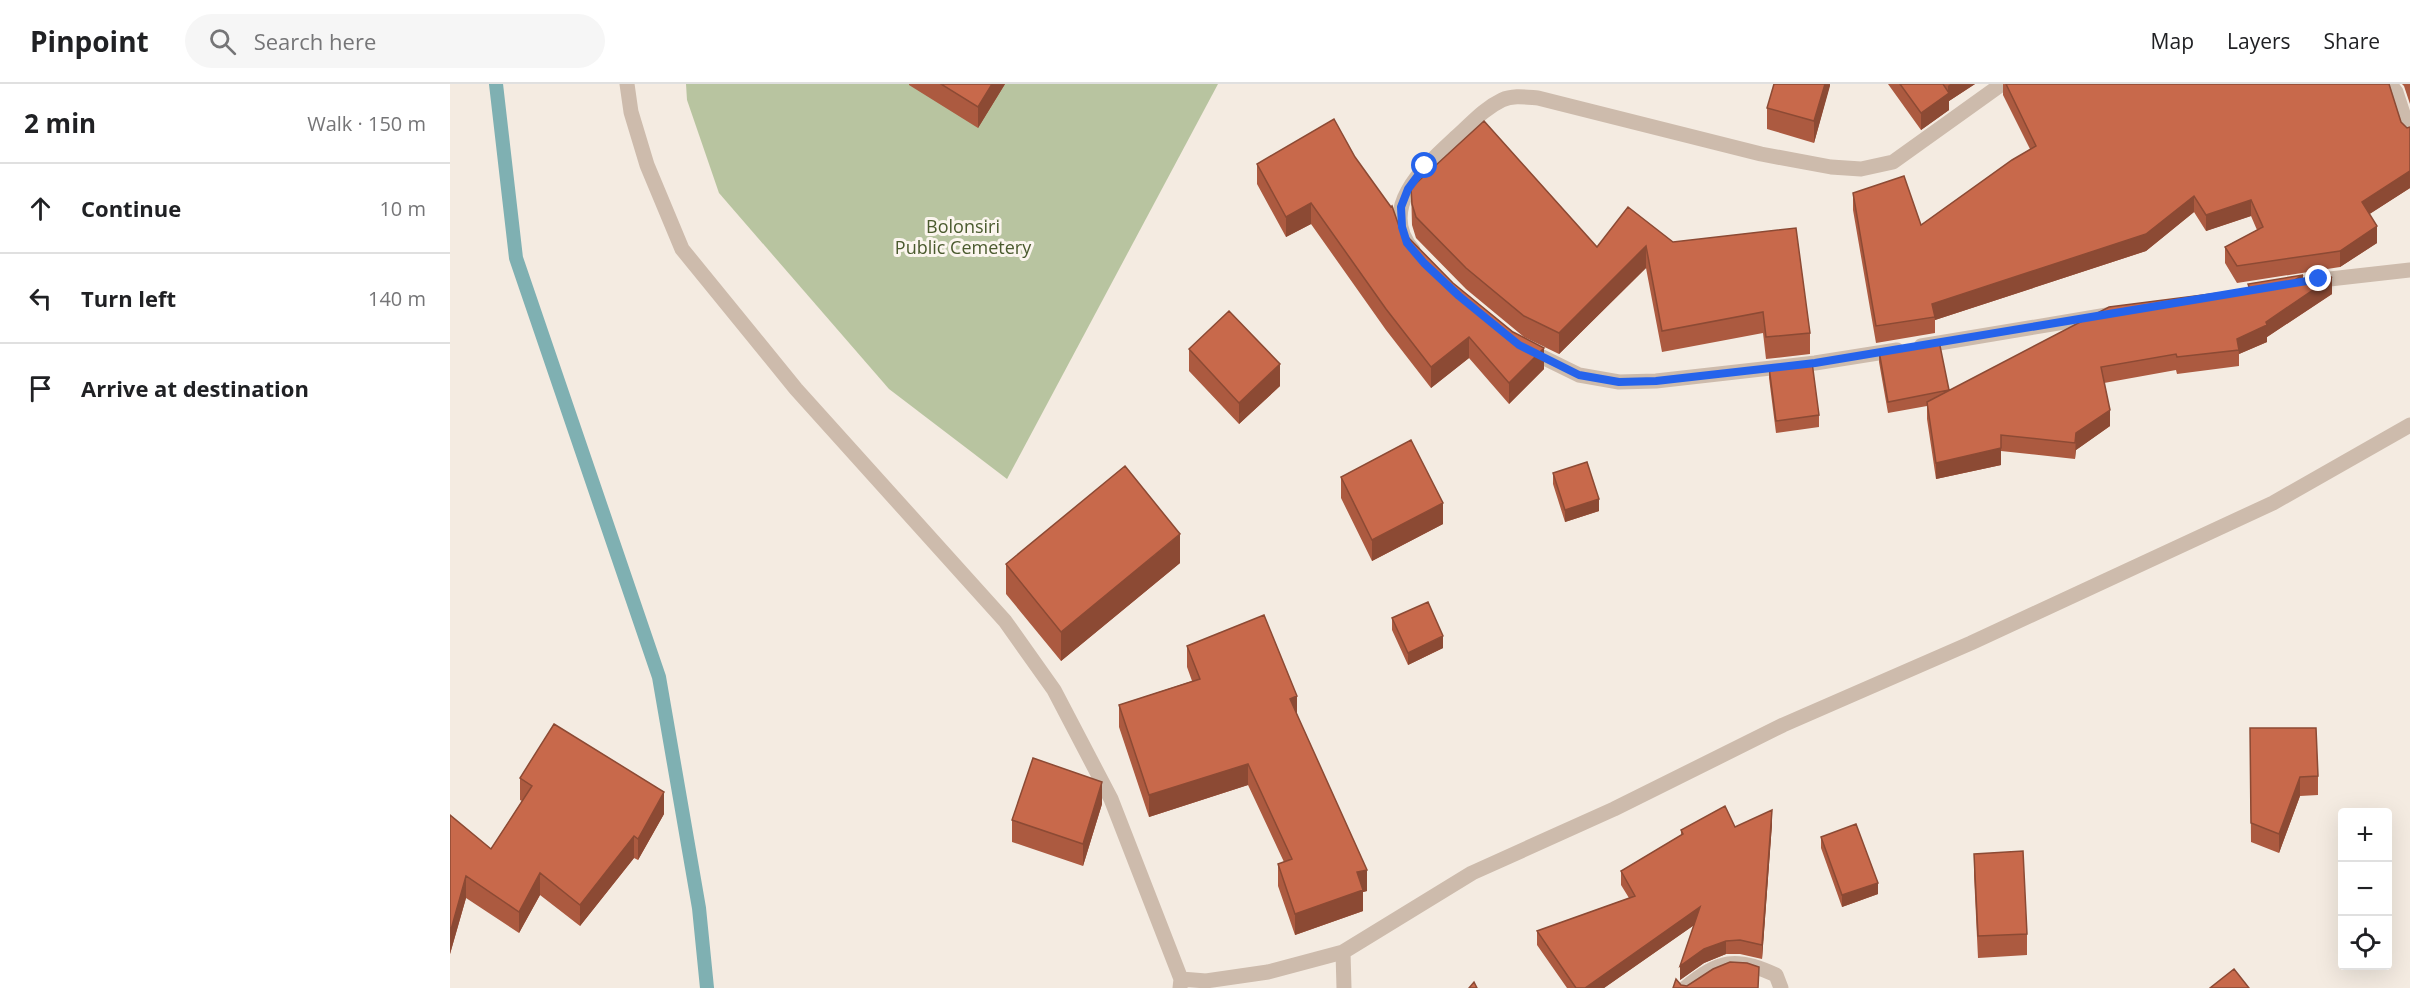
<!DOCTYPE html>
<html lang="en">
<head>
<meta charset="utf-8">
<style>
  body { margin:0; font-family:"Open Sans",sans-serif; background:#f6f6f6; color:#202124 }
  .controls { position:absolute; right:18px; bottom:18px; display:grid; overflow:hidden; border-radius:6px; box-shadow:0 6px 24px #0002 }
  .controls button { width:54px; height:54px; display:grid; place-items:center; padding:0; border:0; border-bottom:2px solid #e0e0e0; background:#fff; color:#202124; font:30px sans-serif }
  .stop { position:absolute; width:18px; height:18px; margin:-14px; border:4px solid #2563eb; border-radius:50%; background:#fff }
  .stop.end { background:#2563eb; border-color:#fff; box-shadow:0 2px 6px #0008 }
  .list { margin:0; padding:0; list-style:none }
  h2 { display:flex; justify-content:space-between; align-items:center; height:78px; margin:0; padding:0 24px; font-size:26px }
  h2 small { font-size:20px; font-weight:400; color:#757577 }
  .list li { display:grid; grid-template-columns:39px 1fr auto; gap:18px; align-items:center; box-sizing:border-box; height:90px; padding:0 24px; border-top:2px solid #e0e0e0 }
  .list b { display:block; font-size:22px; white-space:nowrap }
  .list em { font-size:20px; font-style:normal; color:#757577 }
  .icon { flex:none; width:33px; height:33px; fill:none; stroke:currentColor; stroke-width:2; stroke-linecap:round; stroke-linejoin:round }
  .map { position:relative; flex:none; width:1960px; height:904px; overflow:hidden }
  header { display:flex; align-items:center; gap:36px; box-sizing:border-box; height:84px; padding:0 30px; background:#fff; border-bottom:2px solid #e0e0e0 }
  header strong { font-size:28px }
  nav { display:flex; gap:33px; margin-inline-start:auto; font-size:21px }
  .search { width:420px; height:54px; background:#f6f6f6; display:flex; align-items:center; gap:15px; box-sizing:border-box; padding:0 21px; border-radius:33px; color:#757577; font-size:22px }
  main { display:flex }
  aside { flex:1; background:#fff }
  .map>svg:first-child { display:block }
  .green { fill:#b8c4a0 }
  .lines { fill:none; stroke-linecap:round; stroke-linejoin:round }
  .stream { stroke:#7fb0b2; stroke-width:14 }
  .minor { stroke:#cdbbac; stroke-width:15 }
  .wall { fill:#ac5a40 }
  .shaded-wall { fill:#8c4a34 }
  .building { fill:#c8694b; stroke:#8c4a34; stroke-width:1.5 }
  .route { stroke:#2563eb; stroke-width:8 }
  .labels { text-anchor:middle; stroke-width:6; stroke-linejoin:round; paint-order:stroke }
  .park-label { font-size:18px; fill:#4a5a2e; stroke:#fbf5ee }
</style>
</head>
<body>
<header>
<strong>Pinpoint</strong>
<div class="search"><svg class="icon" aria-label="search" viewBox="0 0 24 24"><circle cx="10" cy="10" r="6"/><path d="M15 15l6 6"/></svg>Search here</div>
<nav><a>Map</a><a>Layers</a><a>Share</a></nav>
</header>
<main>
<aside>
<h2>2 min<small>Walk · 150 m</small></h2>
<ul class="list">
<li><svg class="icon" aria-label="ahead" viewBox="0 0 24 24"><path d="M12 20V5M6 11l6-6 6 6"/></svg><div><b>Continue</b></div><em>10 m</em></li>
<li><svg class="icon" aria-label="left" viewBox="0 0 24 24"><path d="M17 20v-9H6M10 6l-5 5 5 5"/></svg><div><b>Turn left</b></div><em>140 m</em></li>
<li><svg class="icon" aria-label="arrive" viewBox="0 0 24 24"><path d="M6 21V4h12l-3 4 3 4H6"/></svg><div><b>Arrive at destination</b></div></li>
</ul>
</aside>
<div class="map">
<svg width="1960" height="904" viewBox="0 0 1960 904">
  <rect width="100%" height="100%" fill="#f4ebe1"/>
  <path class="green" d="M 236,0 L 768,0 L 557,395 L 439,305 L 269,109 L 237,16 Z"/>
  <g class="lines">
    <path class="stream" d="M 46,0 L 66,174 L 209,593 L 249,824 L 257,904"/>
    <path class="minor" d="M 177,0 L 181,28 L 197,81 L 232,165 L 346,305 L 555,537 L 604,606 L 661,715 L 731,895 L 730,904
      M 1940,0 L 1946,8 L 1960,51
      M 963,166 C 926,124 976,81 1005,54 C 1020,41 1033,25 1052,16 C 1063,11 1075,13 1088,14 L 1311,70 L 1381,83 L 1411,85 L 1443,78 L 1552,0
      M 1862,197 L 1960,186
      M 1471,262 L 1657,231
      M 1078,266 L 1129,291 L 1169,298 L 1206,297 L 1365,279 L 1447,266
      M 893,868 L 894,904
      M 731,895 L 756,897 L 818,888 L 893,868 L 1022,789 L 1164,725 L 1333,641 L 1521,559 L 1823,419 L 1960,341
      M 1235,904 C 1269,876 1286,872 1326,891 L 1331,904"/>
  </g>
  <path class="wall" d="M 459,0 L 555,0 L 528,44 L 459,1 Z
    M 1380,0 L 1364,59 L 1317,45 L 1317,24 Z
    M 1438,0 L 1525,0 L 1499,17 L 1499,26 L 1471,46 Z
    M 1553,0 L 1939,0 L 1951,38 L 1957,44 L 1960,43 L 1960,104 L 1919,130 L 1927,159 L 1890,183 L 1787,199 L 1775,179 L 1775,163 L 1807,146 L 1801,132 L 1756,147 L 1744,128 L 1696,167 L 1485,236 L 1485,249 L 1426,259 L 1403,126 L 1403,109 L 1471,141 L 1580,65 L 1553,11 Z
    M 1952,0 L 1960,0 L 1960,20 L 1954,2 Z
    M 905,73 L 950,145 L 1003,199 L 1094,285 L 1059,320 L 1019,274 L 981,304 L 936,246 L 861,140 L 836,153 L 807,100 L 807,80 Z
    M 961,104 L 1147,163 L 1223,158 L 1360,249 L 1360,270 L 1316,275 L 1313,249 L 1212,268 L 1196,184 L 1109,270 L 1074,253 L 1016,205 L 966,154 L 962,141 Z
    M 1853,197 L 1882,210 L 1817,253 L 1817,258 L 1789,270 L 1789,282 L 1727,290 L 1726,286 L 1654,299 L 1660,342 L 1626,366 L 1625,375 L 1551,367 L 1551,381 L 1486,395 L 1477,335 L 1477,322 L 1438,329 L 1429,278 L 1429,267 L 1499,307 L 1798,205 L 1798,200 Z
    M 739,265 L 830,302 L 789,340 L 739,287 Z
    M 1319,283 L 1369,331 L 1369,343 L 1326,349 L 1319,294 Z
    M 1103,389 L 1149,427 L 1115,438 L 1103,400 Z
    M 891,393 L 993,440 L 922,477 L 891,414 Z
    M 730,479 L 611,577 L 556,510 L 556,480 Z
    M 942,534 L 993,564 L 958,581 L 942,546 Z
    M 737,562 L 847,630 L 917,807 L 913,808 L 913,827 L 845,851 L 828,802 L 828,780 L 834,778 L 798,701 L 699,733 L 669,643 L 669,621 L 742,597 L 737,583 Z
    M 1800,644 L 1868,692 L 1868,711 L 1850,712 L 1829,769 L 1801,758 Z
    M 70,694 L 214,730 L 188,776 L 184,774 L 130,842 L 90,811 L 69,849 L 16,814 L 0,870 L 0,731 L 41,765 L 72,717 L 70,716 Z
    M 652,720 L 633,782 L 562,758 L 562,736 Z
    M 1322,740 L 1312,875 L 1290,870 L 1276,870 L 1254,879 L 1230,896 L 1244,841 L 1154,904 L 1117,904 L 1087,861 L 1087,847 L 1179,814 L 1171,801 L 1171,787 L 1231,751 L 1231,746 Z
    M 1371,753 L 1428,810 L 1392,823 L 1371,764 Z
    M 1524,770 L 1577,850 L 1577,871 L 1528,874 L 1524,791 Z"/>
  <path class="shaded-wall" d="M 542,0 L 555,0 L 528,44 L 528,23 Z
    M 1375,0 L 1380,0 L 1380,2 L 1364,59 L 1364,37 Z
    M 1500,0 L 1525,0 L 1499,17 L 1499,26 L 1471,46 L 1471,29 L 1498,10 L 1498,2 Z
    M 1960,87 L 1960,104 L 1912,135 L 1912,118 Z
    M 1744,112 L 1744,128 L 1696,167 L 1485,236 L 1482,220 Z
    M 1801,116 L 1801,132 L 1756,147 L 1756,131 Z
    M 861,119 L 861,140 L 836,153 L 836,133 Z
    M 1927,142 L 1927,159 L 1890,183 L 1890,167 Z
    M 1196,162 L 1196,184 L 1109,270 L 1109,249 Z
    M 1853,191 L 1853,208 L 1840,199 Z
    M 1882,193 L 1882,210 L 1817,253 L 1817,258 L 1789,270 L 1787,255 L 1816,238 Z
    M 1019,253 L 1019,274 L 981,304 L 981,283 Z
    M 1094,264 L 1094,285 L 1059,320 L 1059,299 Z
    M 830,280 L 830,302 L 789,340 L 789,319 Z
    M 1660,326 L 1660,342 L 1626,366 L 1625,375 L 1626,349 Z
    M 1551,364 L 1551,381 L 1486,395 L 1486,379 Z
    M 1149,415 L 1149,427 L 1115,438 L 1115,426 Z
    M 993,419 L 993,440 L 922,477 L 922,456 Z
    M 730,450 L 730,479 L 611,577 L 611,548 Z
    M 993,552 L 993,564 L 958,581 L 958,569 Z
    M 847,612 L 847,634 L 840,615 Z
    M 798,680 L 798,701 L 699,733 L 699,711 Z
    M 1850,693 L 1850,712 L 1829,769 L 1829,750 Z
    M 652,698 L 652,720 L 633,782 L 633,760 Z
    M 214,708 L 214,730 L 188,776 L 188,755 Z
    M 1322,726 L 1322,740 L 1312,875 L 1312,861 Z
    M 184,752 L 184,774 L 130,842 L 130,821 Z
    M 917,786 L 917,807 L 913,808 L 913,827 L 845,851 L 845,830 L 907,788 Z
    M 90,789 L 90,811 L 69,849 L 69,828 Z
    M 16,792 L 16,814 L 0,870 L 0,849 Z
    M 1428,799 L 1428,810 L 1392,823 L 1392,811 Z
    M 1250,823 L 1250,837 L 1154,904 L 1135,904 Z
    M 1276,857 L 1276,870 L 1254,879 L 1230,896 L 1230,882 L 1254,865 Z"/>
  <path class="building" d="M 491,0 L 542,0 L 528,23 Z
    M 1324,0 L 1375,0 L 1364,37 L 1317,24 Z
    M 1450,0 L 1493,0 L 1499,9 L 1471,29 Z
    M 1556,0 L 1939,0 L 1951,38 L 1957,44 L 1960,43 L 1960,87 L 1912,118 L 1927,142 L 1890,167 L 1787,182 L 1775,163 L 1813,143 L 1801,116 L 1756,131 L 1744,112 L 1696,150 L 1482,220 L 1485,233 L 1426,242 L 1403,109 L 1454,92 L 1471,141 L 1562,76 L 1586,62 Z
    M 884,35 L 905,73 L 941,123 L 942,122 L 950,145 L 1003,199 L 1063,248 L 1094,264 L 1059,299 L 1019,253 L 981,283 L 936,225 L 861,119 L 836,133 L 807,80 Z
    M 1034,37 L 1147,163 L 1178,123 L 1223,158 L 1346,144 L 1360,249 L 1316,253 L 1313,228 L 1212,247 L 1196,162 L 1109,249 L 1074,232 L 1016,184 L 966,133 L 962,120 L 961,104 Z
    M 1853,191 L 1840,199 L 1882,193 L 1816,238 L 1817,241 L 1787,255 L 1789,266 L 1727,273 L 1726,270 L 1651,283 L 1660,326 L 1626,349 L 1625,359 L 1551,351 L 1551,364 L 1486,379 L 1477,318 L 1659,223 L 1800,205 L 1798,200 Z
    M 779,227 L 830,280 L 789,319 L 739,265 Z
    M 1489,257 L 1499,306 L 1438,318 L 1429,267 Z
    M 1362,278 L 1369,331 L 1326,337 L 1319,283 Z
    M 961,356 L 993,419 L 922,456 L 891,393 Z
    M 1137,378 L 1149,415 L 1115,426 L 1103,389 Z
    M 675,382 L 730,450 L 611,548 L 556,480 Z
    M 978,518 L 993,552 L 958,569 L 942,534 Z
    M 814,531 L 847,612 L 840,615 L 917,786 L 907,788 L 913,806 L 845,830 L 828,780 L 842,775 L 798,680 L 699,711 L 669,621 L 750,595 L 737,562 Z
    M 104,640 L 214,708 L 188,755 L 184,752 L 130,821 L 90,789 L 69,828 L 16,792 L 0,849 L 0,731 L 41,765 L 82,702 L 70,694 Z
    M 1800,644 L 1866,644 L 1868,692 L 1850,693 L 1829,750 L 1801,739 Z
    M 583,674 L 652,698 L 633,760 L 562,736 Z
    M 1275,722 L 1285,743 L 1322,726 L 1312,861 L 1290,856 L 1276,857 L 1254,865 L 1230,882 L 1250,823 L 1135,904 L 1126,904 L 1087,847 L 1185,812 L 1171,787 L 1233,750 L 1231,746 Z
    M 1406,740 L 1428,799 L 1392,811 L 1371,753 Z
    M 1573,767 L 1577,850 L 1528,852 L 1524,770 Z
    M 1280,878 L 1297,879 L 1309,883 L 1308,904 L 1223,904 L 1226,895 L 1231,901 L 1237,902 L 1263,885 Z
    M 1784,885 L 1799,904 L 1760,904 Z
    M 1024,898 L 1027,904 L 1019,904 Z"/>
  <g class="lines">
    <path class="route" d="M 975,82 L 958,105 L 951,123 L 952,143 L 957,159 L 974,179 L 1009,212 L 1069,261 L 1129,291 L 1169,298 L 1206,297 L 1365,279 L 1869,195"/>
  </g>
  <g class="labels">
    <g class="park-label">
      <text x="513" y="149">Bolonsiri<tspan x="513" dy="21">Public Cemetery</tspan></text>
    </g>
  </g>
</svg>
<div class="controls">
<button>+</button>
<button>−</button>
<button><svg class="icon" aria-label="locate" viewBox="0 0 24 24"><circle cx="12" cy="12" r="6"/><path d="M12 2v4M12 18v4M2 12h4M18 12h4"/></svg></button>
</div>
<div class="stop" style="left:975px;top:82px"></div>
<div class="stop end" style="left:1869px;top:195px"></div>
</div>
</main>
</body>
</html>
